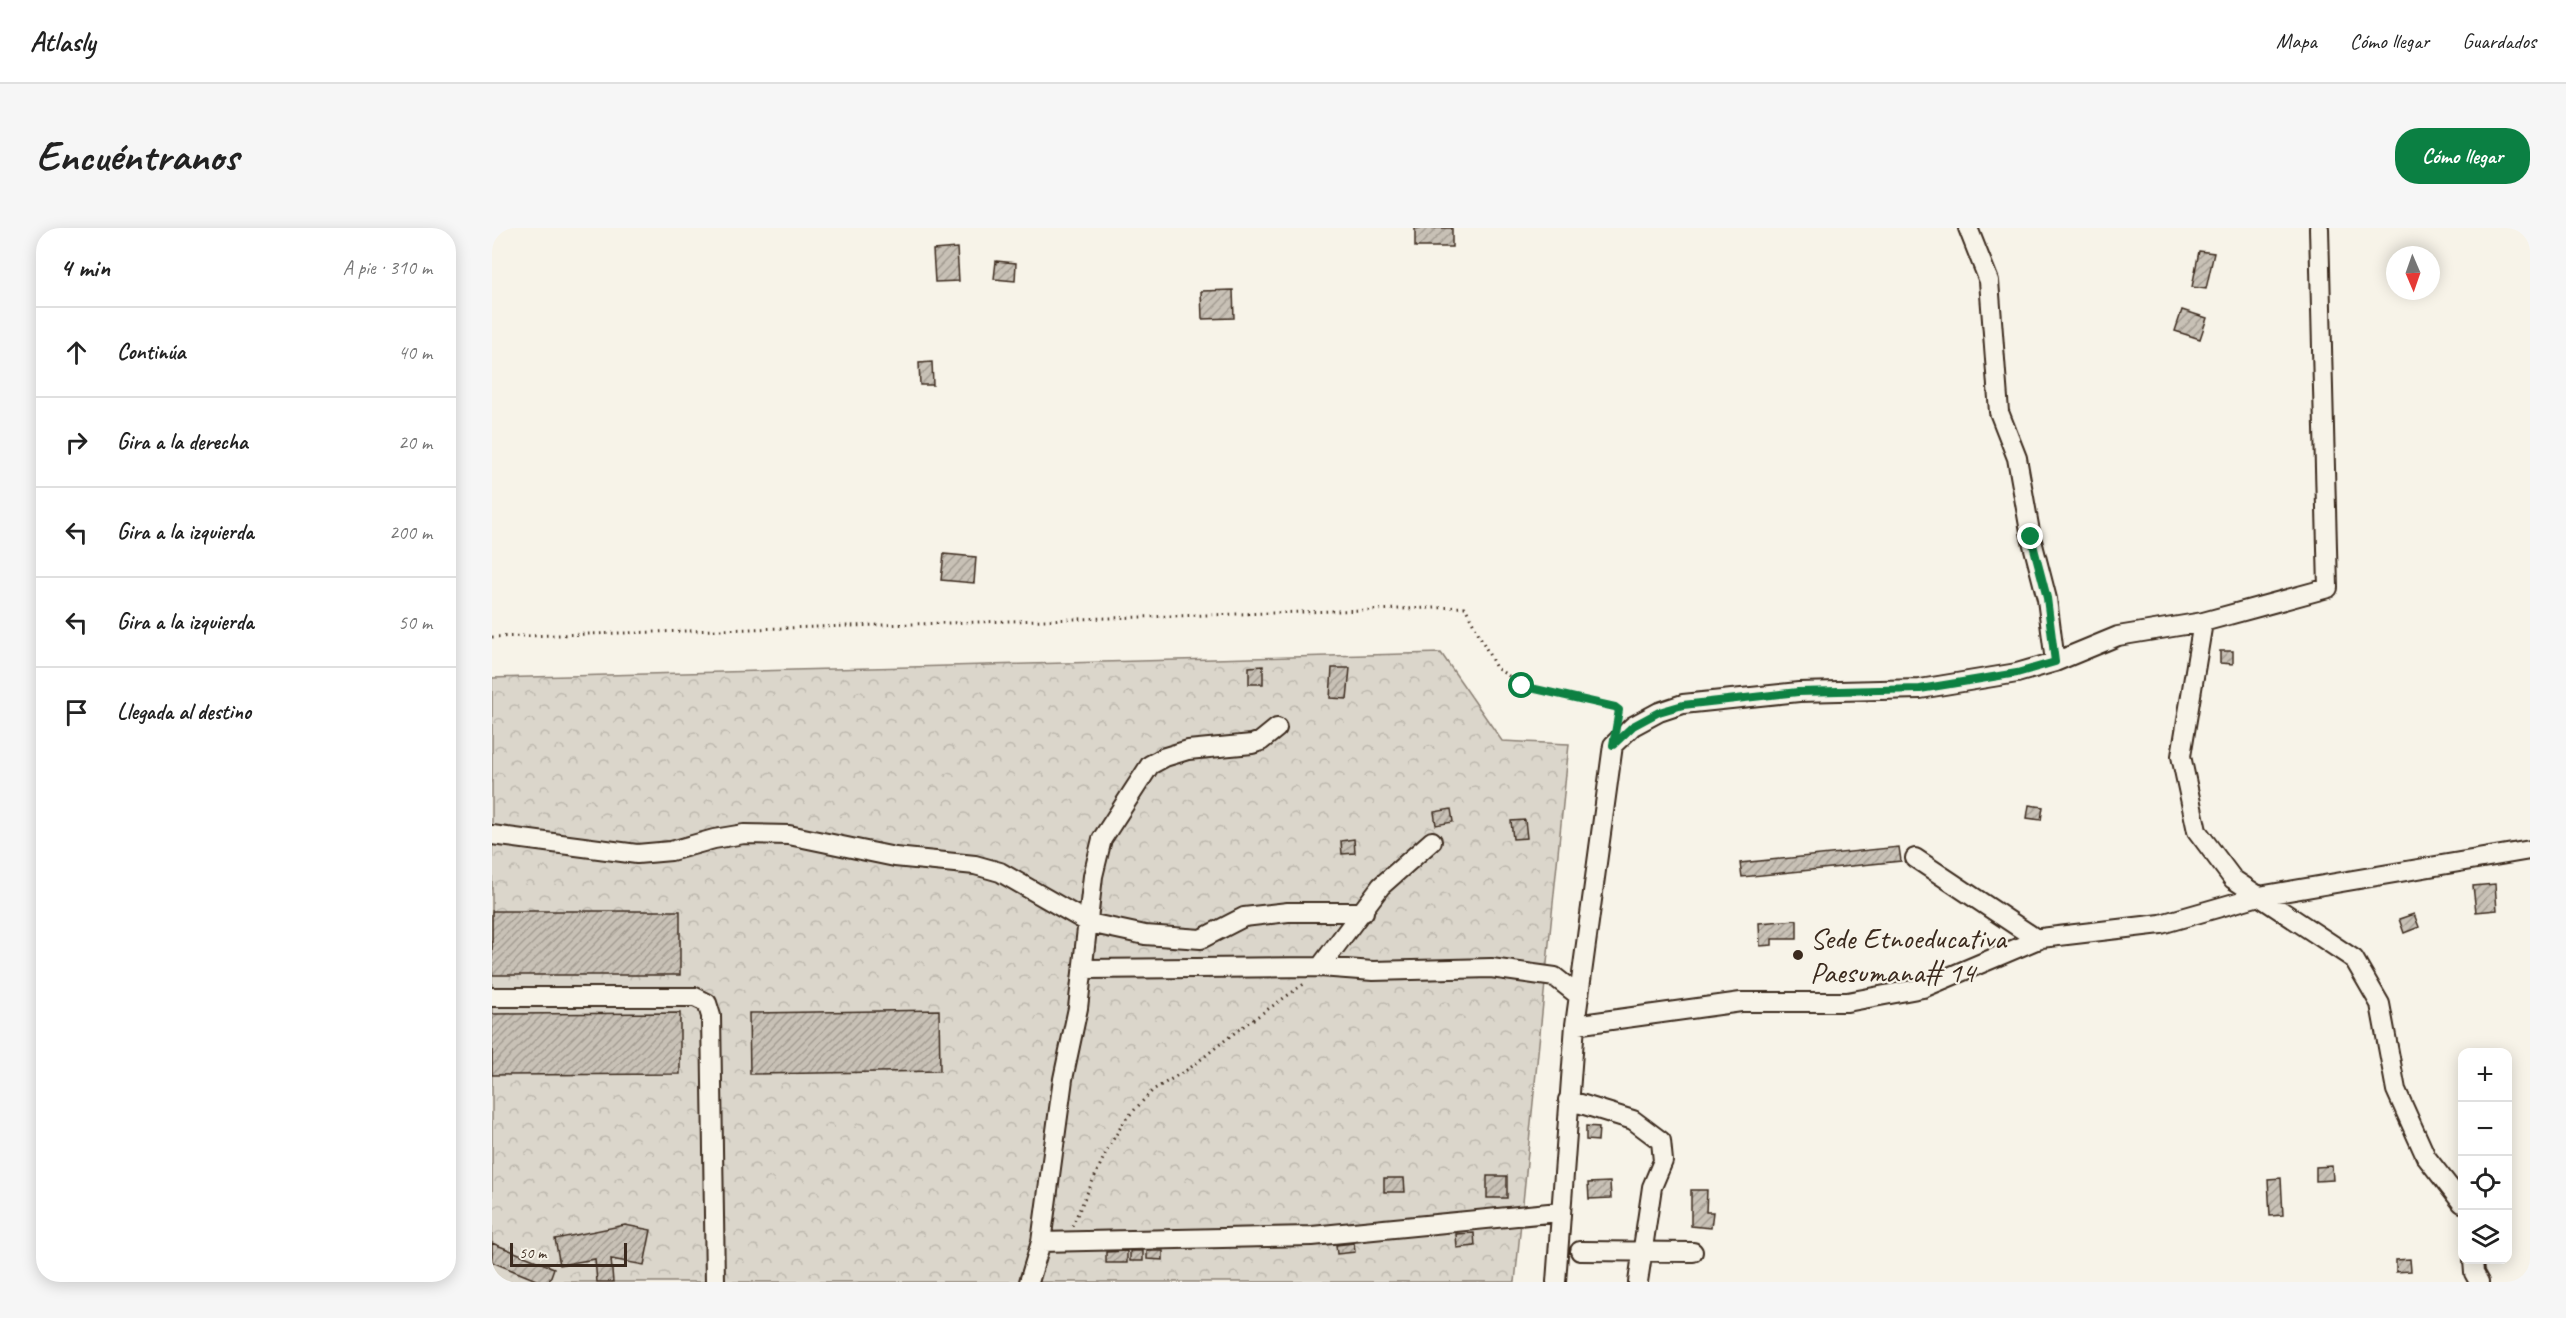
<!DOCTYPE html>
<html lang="es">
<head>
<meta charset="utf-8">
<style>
  body { margin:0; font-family:Caveat,sans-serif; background:#f6f6f6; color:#222 }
  .controls { position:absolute; right:18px; bottom:18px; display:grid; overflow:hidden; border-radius:12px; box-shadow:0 3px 15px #0003 }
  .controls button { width:54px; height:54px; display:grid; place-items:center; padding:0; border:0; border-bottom:2px solid #e0e0e0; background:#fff; color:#222; font:30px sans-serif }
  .compass { position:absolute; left:1894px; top:18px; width:54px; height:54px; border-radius:50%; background:#fff; box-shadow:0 3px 15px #0003; rotate:178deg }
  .scale { position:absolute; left:18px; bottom:15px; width:117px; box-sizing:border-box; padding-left:6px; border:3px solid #3b2a1e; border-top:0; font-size:16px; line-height:21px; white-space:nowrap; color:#3b2a1e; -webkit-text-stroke:4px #f7f3e8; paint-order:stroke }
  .stop { position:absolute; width:18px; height:18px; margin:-14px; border:4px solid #0b8043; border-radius:50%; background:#fff }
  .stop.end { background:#0b8043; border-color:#fff; box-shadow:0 2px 6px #0008 }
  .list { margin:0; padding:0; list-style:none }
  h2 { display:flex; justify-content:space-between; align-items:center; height:78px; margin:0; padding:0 24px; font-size:26px }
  h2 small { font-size:20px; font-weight:400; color:#767676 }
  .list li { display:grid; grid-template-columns:39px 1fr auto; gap:18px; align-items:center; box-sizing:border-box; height:90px; padding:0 24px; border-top:2px solid #e0e0e0 }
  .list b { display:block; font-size:22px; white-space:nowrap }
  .list em { font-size:20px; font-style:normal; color:#767676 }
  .icon { flex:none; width:33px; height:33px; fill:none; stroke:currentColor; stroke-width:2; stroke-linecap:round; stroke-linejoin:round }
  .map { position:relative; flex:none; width:2038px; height:1054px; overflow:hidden; border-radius:24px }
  header { display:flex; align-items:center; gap:36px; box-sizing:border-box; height:84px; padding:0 30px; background:#fff; border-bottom:2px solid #e0e0e0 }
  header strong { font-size:28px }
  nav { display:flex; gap:33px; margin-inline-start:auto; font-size:21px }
  .intro { display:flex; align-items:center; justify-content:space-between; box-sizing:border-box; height:144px; padding:0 36px }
  h1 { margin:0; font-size:42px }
  .button { padding:15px 27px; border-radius:24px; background:#0b8043; color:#fff; font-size:21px; font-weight:700 }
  main { display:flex; gap:36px; padding:0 36px }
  aside { flex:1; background:#fff; border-radius:24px; box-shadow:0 3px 15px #0003 }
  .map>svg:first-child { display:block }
  .forest { fill:url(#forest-crowns); stroke:#8b8074; stroke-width:1.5 }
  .building { fill:url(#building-hatch); stroke:#3b2a1e; stroke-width:1.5 }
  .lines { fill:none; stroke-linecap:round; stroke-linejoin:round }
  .minor-casing { stroke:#3b2a1e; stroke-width:22 }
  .path { stroke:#3b2a1e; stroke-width:3; stroke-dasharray:1.5 4.5; stroke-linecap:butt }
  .minor { stroke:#f7f3e8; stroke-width:18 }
  .route { stroke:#0b8043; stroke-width:8 }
  .poi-dot { fill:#3b2a1e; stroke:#f7f3e8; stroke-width:2 }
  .labels { text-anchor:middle; stroke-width:4.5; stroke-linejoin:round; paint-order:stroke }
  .poi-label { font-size:30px; fill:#3b2a1e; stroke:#f7f3e8; text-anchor:start }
</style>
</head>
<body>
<header>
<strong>Atlasly</strong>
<nav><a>Mapa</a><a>Cómo llegar</a><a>Guardados</a></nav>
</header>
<div class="intro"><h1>Encuéntranos</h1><a class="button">Cómo llegar</a></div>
<main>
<aside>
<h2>4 min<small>A pie · 310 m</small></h2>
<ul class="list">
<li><svg class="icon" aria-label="ahead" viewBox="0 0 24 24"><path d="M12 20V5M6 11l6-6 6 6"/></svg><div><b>Continúa</b></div><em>40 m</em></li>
<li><svg class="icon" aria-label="right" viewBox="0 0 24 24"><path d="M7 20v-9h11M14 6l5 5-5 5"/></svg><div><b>Gira a la derecha</b></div><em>20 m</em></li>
<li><svg class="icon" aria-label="left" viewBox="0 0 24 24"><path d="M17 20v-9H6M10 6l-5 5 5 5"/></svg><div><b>Gira a la izquierda</b></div><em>200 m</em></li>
<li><svg class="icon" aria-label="left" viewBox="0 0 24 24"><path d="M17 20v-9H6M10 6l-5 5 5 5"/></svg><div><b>Gira a la izquierda</b></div><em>50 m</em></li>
<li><svg class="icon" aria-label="arrive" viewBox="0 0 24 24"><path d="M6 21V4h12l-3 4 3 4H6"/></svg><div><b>Llegada al destino</b></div></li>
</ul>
</aside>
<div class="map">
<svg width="2038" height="1054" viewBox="0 0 2038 1054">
  <defs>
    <pattern id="forest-crowns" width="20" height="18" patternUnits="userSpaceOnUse" patternTransform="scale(1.5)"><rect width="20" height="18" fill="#dbd6cb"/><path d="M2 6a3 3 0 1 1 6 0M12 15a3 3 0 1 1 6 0" fill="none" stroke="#bdb8ae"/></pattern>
    <pattern id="building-hatch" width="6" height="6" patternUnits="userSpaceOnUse" patternTransform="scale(1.5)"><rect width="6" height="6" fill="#c8c1b6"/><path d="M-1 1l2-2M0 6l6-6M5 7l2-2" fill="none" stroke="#a49d93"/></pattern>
  </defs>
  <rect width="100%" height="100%" fill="#f7f3e8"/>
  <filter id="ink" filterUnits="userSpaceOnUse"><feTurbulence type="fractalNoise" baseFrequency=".0167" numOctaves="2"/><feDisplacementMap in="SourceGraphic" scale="12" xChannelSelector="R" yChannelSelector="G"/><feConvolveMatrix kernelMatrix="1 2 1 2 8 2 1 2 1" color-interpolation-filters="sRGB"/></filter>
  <g filter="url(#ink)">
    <path class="forest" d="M 949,425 L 1010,513 L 1077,516 L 1023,1054 L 0,1054 L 0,450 Z"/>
    <path class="building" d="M 923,0 L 960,0 L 960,19 L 923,19 Z
      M 465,20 L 467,53 L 443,54 L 441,22 Z
      M 1707,23 L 1722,25 L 1714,61 L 1700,59 Z
      M 504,33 L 524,35 L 523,53 L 502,51 Z
      M 741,62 L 742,90 L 710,91 L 709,63 Z
      M 1690,82 L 1715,90 L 1708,111 L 1683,103 Z
      M 440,134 L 441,157 L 428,157 L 427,135 Z
      M 452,326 L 484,329 L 482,355 L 449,352 Z
      M 1728,423 L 1741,423 L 1741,436 L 1728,435 Z
      M 771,438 L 771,456 L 757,456 L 757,439 Z
      M 840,440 L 858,440 L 855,471 L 838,470 Z
      M 1537,577 L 1551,579 L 1549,592 L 1535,590 Z
      M 959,581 L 961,594 L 944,597 L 942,584 Z
      M 1033,592 L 1035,610 L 1021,611 L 1019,593 Z
      M 862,611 L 863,625 L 850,626 L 849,613 Z
      M 1407,619 L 1409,633 L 1250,649 L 1248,635 Z
      M 2003,656 L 2005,682 L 1984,684 L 1981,658 Z
      M 0,683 L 188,683 L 188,747 L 0,747 Z
      M 1922,686 L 1927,699 L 1912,705 L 1907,691 Z
      M 1305,692 L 1305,711 L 1280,711 L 1280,717 L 1268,718 L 1267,695 Z
      M 447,782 L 448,843 L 258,846 L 257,785 Z
      M 188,785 L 188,846 L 0,847 L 0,786 Z
      M 1094,898 L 1107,899 L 1106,913 L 1094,912 Z
      M 1840,938 L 1841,952 L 1824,953 L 1824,939 Z
      M 995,948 L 1015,948 L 1015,970 L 995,970 Z
      M 892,950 L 912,950 L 913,964 L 892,964 Z
      M 1789,950 L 1791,987 L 1778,988 L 1776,951 Z
      M 1118,954 L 1119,970 L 1097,971 L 1096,955 Z
      M 1199,962 L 1215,962 L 1214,984 L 1221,984 L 1219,1000 L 1199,998 Z
      M 133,997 L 159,1002 L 152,1037 L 119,1031 L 121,1054 L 105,1054 L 103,1031 L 68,1037 L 63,1011 Z
      M 982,1005 L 983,1018 L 965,1020 L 964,1006 Z
      M 0,1015 L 62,1040 L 57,1054 L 49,1054 L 0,1034 Z
      M 862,1015 L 863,1024 L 845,1026 L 844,1017 Z
      M 635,1023 L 635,1035 L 614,1035 L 614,1024 Z
      M 638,1023 L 651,1023 L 651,1033 L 638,1033 Z
      M 655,1023 L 671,1023 L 671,1032 L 655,1031 Z
      M 1918,1031 L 1919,1043 L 1904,1044 L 1904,1032 Z"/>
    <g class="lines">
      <g class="minor-casing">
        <path id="minor" d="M 1476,0 L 1497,53 L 1507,184 L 1525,230 L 1539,309 L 1555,371 L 1563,434
          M 1711,394 L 1689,528 L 1705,603 L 1741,651 L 1862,731 L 1888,776 L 1904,862 L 1934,929 L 1970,975
          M 0,607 L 145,626 L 179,623 L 222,611 L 252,606 L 297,607 L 403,629 L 483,637 L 508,644 L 597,695 L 653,707 L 709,711 L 752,689 L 796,684 L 872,684
          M 1423,630 L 1546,712
          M 828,739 L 889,658 L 940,613
          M 591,741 L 828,739 L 881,743 L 999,740 L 1063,749 L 1087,768
          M 0,769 L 203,769 L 215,775 L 219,788 L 223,1054
          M 1083,797 L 1249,774 L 1355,774 L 1431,760 L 1549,710 L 1669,696 L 1767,668 L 2038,622
          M 1076,872 L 1141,892 L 1169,913 L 1171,933 L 1160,959 L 1146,1054
          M 549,1014 L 820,1008 L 1067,984
          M 1088,1023 L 1201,1024
          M 1981,1032 L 1982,1045 L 1987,1054
          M 537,1054 L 549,1014 L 571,851 L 586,780 L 601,648 L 610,611 L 658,537 L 673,529 L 696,522 L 760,516 L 769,513 L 785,500
          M 1064,1054 L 1083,797 L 1121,517 L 1141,498 L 1167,484 L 1191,476 L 1307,464 L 1428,461 L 1525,445 L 1563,434 L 1626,408 L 1711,394 L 1836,360 L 1827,0"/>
      </g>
      <path class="path" d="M 0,409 L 973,379 L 1004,440 L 1031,457 L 1123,479 L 1127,482 L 1126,488
        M 580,998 L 616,920 L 633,892 L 661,862 L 698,840 L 746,802 L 812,756"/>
      <use href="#minor" class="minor"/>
    </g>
  </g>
  <g class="lines" filter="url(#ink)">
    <path class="route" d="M 1030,458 L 1123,479 L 1127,482 L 1121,517 L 1141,498 L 1167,484 L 1191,477 L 1306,464 L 1428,461 L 1525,445 L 1563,434 L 1555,370 L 1539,309"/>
  </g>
  <circle class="poi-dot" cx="1306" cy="727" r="6"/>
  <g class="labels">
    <g class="poi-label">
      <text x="1318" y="720">Sede Etnoeducativa<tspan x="1318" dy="34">Paesumana# 14</tspan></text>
    </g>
  </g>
</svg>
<div class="controls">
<button>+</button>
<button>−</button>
<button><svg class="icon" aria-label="locate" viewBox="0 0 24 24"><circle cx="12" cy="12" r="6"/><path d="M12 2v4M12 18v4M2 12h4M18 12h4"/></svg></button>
<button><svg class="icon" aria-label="layers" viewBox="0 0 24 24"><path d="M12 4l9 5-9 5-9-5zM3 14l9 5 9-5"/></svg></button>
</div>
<svg class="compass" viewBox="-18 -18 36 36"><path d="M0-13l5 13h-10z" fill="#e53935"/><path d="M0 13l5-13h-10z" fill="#767676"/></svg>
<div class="scale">50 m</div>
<div class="stop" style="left:1030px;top:458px"></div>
<div class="stop end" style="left:1539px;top:309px"></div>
</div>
</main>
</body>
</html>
